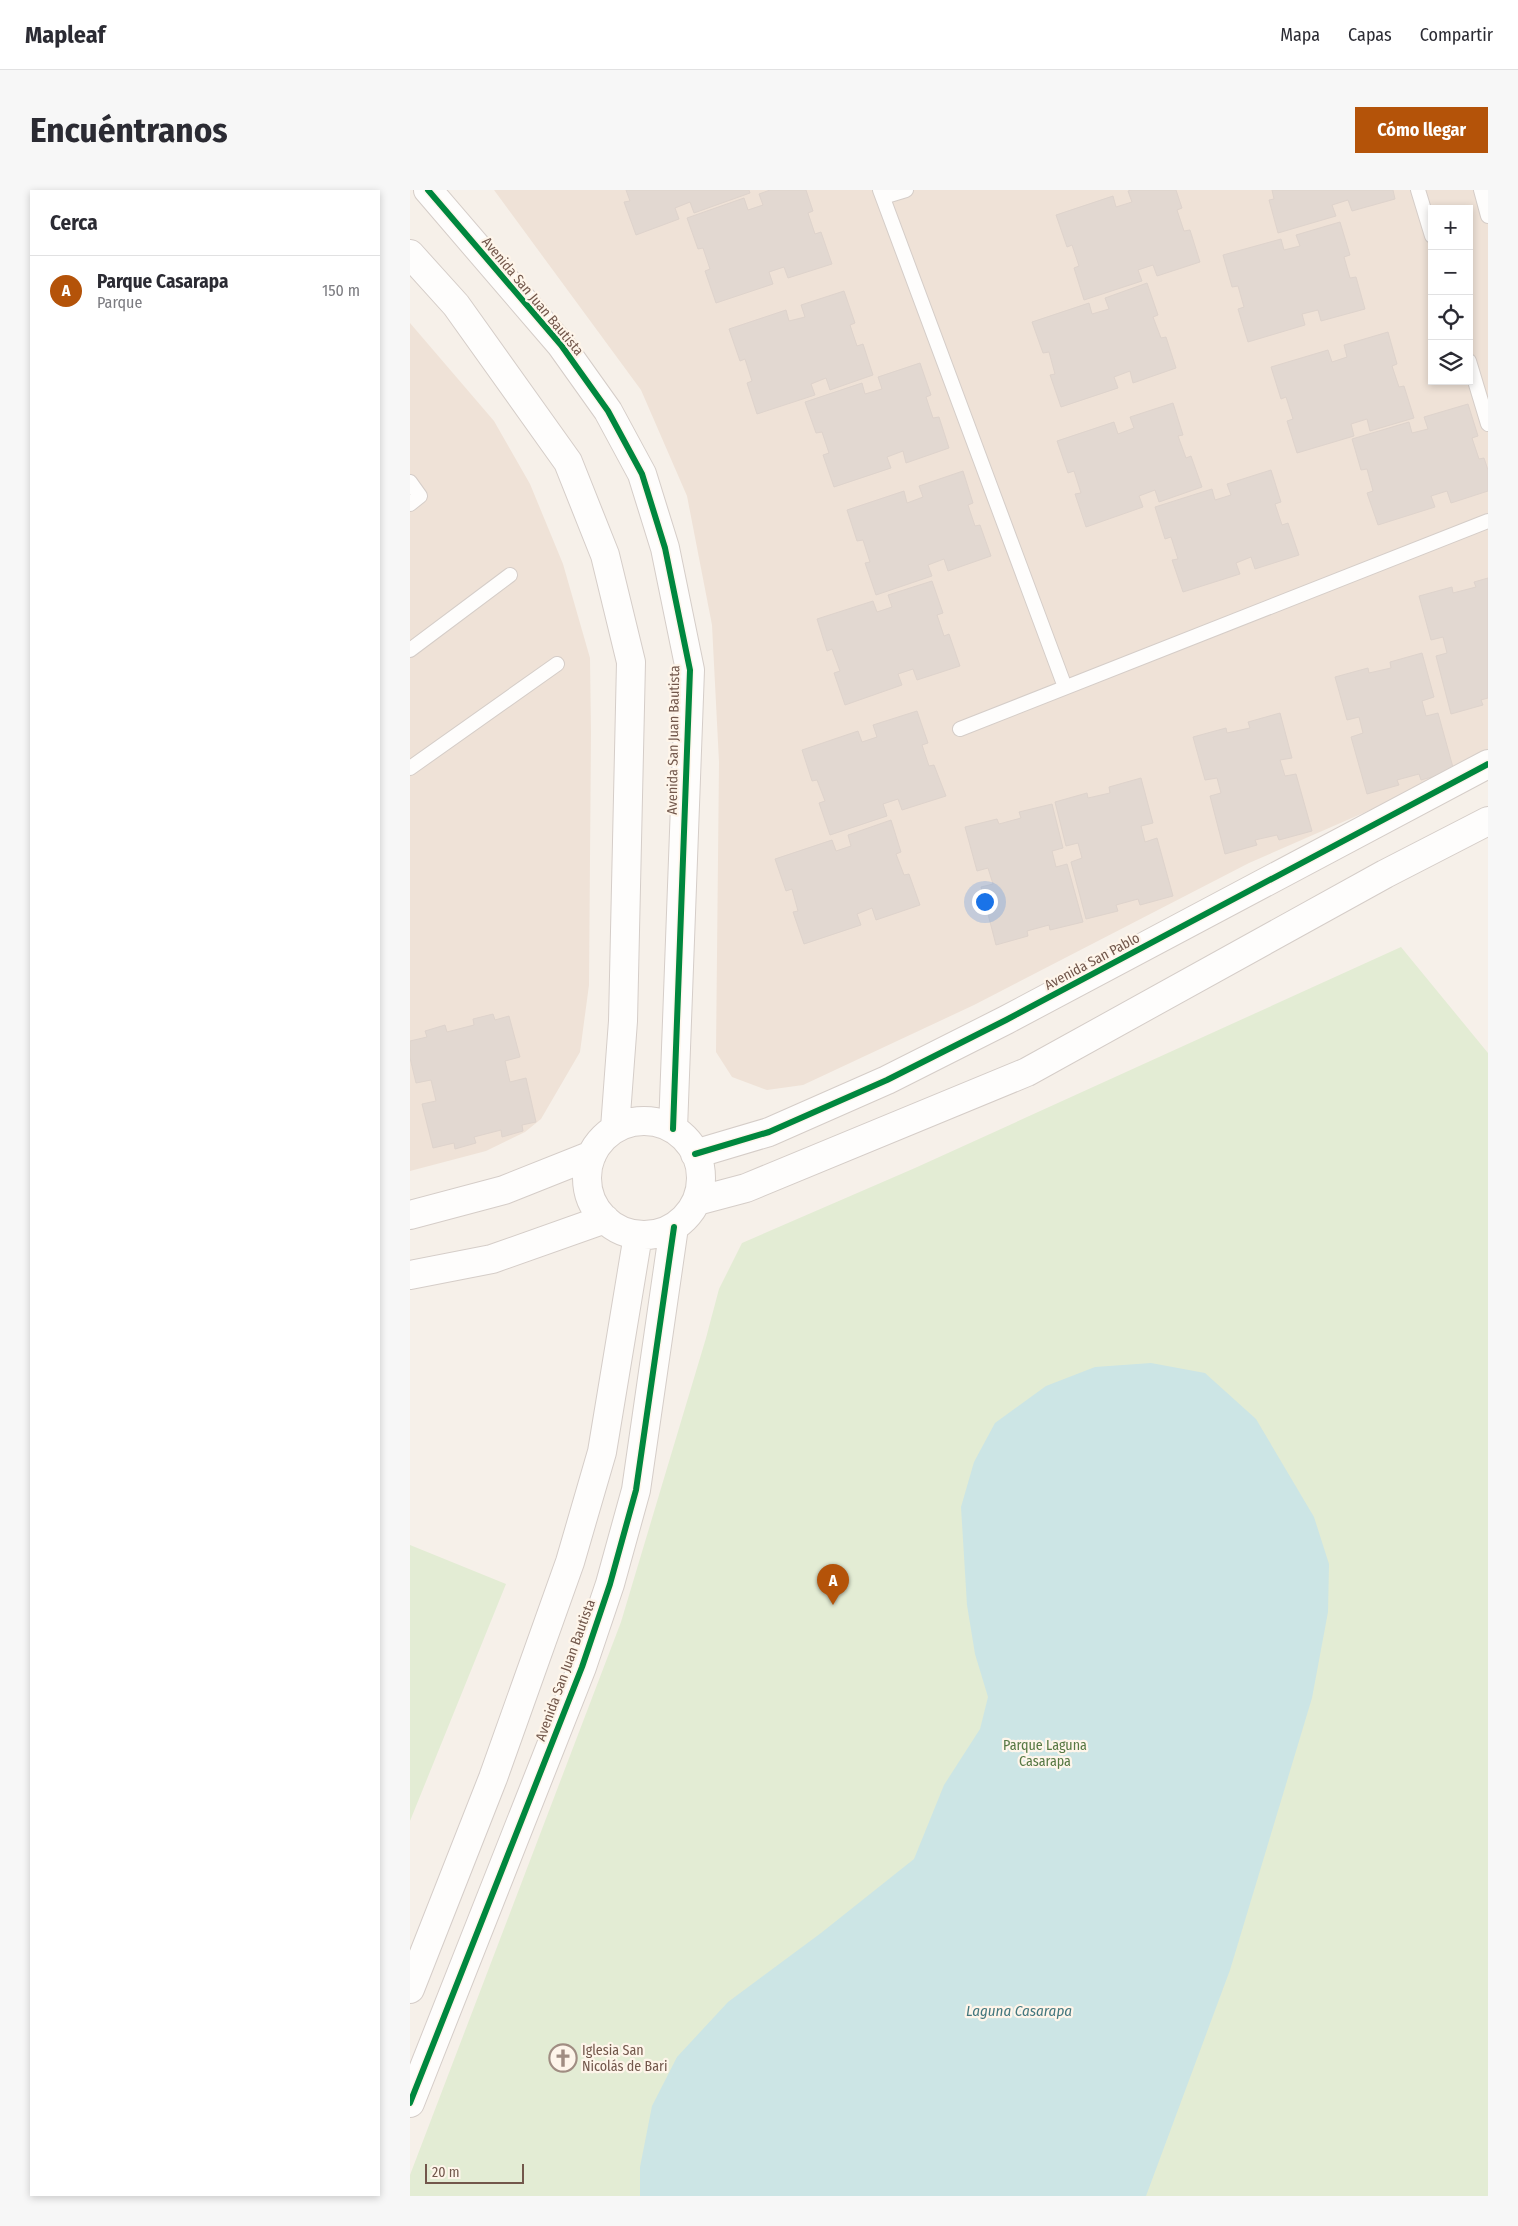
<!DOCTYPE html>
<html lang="es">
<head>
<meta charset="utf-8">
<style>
  body { margin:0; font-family:"Fira Sans Condensed",sans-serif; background:#f7f7f7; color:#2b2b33 }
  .controls { position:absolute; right:15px; top:15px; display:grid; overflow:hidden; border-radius:0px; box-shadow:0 2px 8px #0003 }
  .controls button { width:45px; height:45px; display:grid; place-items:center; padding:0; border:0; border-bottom:1px solid #e1e1e2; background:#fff; color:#2b2b33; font:25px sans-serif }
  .scale { position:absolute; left:15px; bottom:12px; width:99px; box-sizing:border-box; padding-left:5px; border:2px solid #72574b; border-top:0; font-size:14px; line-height:18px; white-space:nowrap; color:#72574b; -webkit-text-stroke:4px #fef5ea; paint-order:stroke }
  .you { position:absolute; left:574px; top:711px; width:18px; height:18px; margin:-12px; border:4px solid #fff; border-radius:50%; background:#1a73e8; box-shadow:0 0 0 8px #1a73e833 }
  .badge { display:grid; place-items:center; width:32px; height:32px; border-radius:50%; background:#b45309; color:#fff; font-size:16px; font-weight:700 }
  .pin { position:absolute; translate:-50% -41px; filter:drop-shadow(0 1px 2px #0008) }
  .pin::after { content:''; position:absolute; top:26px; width:18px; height:15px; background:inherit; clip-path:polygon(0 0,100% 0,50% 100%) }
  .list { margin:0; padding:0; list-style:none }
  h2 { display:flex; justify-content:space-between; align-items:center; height:65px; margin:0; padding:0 20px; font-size:21px }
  h2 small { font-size:16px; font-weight:400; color:#7c7c81 }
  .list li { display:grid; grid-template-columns:32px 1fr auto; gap:15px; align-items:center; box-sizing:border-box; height:70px; padding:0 20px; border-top:1px solid #e1e1e2 }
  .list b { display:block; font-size:19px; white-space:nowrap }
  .list p { margin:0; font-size:16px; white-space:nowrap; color:#7c7c81 }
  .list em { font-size:16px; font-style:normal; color:#7c7c81 }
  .icon { flex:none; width:28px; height:28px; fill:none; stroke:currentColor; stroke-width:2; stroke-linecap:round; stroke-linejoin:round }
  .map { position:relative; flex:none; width:1078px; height:2006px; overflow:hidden; border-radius:0px }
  header { display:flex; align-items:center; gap:30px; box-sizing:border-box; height:70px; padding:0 25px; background:#fff; border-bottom:1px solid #e1e1e2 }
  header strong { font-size:24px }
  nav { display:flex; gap:28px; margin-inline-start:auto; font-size:18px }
  .intro { display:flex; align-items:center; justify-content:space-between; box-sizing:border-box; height:120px; padding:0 30px }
  h1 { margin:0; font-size:35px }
  .button { padding:12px 22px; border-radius:0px; background:#b45309; color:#fff; font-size:18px; font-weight:700 }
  main { display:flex; gap:30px; padding:0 30px }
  aside { flex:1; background:#fff; border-radius:0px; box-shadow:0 2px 8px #0003 }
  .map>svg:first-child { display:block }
  .residential { fill:#efe2d7; fill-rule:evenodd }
  .green { fill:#e3ecd4 }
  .water { fill:#cce5e5 }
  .building { fill:#e2d8d1; stroke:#ded3cc }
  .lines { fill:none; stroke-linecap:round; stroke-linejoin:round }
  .lane-casing { stroke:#d5cdc8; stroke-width:16 }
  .street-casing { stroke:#d5cdc8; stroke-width:30 }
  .lane { stroke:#fefdfc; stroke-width:14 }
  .street { stroke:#fefdfc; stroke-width:28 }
  .cycleway-casing { stroke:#fef5ea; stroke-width:9 }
  .cycleway { stroke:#00873e; stroke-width:6 }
  .labels { text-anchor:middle; stroke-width:4.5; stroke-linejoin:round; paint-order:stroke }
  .street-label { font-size:14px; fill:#72574b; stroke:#fef5ea }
  .park-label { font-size:14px; fill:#567843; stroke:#fef5ea }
  .poi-label { font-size:14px; fill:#72574b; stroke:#fef5ea; text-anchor:start }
  .water-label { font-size:15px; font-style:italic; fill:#43777e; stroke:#fef5ea }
</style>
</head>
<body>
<header>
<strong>Mapleaf</strong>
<nav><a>Mapa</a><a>Capas</a><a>Compartir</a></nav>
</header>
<div class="intro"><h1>Encuéntranos</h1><a class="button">Cómo llegar</a></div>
<main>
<aside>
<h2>Cerca<small></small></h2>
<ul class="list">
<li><span class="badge">A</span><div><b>Parque Casarapa</b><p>Parque</p></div><em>150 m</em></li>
</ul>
</aside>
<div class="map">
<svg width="1078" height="2006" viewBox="0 0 1078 2006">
  <rect width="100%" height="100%" fill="#f6f0e9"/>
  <path class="residential" d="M 84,0 L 1078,0 L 1078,565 L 1061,576 L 839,673 L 564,815 L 393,895 L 357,900 L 322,887 L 306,862 L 309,572 L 302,435 L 277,306 L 231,200 ZM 1022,19 L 1059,19 L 1059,191 L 1022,191 Z
    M 0,133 L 84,231 L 120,294 L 153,374 L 180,468 L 181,543 L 179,795 L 170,862 L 131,929 L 115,942 L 76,961 L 0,981 Z"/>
  <path class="green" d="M 991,757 L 1078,863 L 1078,2006 L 0,2006 L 0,1985 L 211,1432 L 296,1148 L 309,1099 L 332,1053 L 505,978 Z
    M 0,1355 L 96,1394 L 0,1631 Z"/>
  <path class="water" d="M 741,1173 L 795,1183 L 846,1229 L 904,1327 L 919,1374 L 918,1422 L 902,1508 L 820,1780 L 736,2006 L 230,2006 L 230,1977 L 242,1916 L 267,1867 L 318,1812 L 411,1743 L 504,1669 L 534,1595 L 570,1539 L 578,1507 L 565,1464 L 557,1415 L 551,1317 L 564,1272 L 585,1233 L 636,1196 L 685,1177 Z"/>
  <path class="building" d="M 216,0 L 339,0 L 340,3 L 284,23 L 280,12 L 265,18 L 269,29 L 226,45 L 214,12 L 220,11 Z
    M 360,0 L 396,0 L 403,21 L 398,23 L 405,44 L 411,42 L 422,74 L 378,88 L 374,77 L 359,82 L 363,94 L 306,113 L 295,81 L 300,79 L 293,58 L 288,59 L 277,28 L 334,8 L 338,20 L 353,15 L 349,4 Z
    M 766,0 L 772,18 L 767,20 L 774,41 L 780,40 L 790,72 L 747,86 L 743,75 L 728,80 L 732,91 L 674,110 L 664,78 L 669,76 L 662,55 L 657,57 L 646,25 L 703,6 L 706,17 L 722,12 L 718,1 L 721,0 Z
    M 862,0 L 983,0 L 985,9 L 942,21 L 938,10 L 922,15 L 926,26 L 868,43 L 859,10 L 864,9 Z
    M 930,32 L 940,65 L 934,67 L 940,88 L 946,87 L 955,119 L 911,131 L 908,120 L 892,124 L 895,135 L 838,152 L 828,119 L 834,117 L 828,96 L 822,97 L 813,65 L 871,49 L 874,60 L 890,56 L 886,45 Z
    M 737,93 L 748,125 L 743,127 L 751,148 L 756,147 L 766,178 L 723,193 L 720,181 L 704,187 L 708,198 L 651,217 L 640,185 L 645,184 L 639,162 L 633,163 L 622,132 L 679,113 L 682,124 L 699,119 L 695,108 Z
    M 434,101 L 445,133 L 440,135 L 447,156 L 453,154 L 463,185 L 420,200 L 416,188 L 401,194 L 405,205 L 347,224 L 337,193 L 342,191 L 335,169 L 330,171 L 319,139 L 376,120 L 379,131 L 395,127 L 391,115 Z
    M 978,142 L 987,174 L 982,176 L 989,197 L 994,196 L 1004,228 L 960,241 L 957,229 L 941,234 L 944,246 L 887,263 L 877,231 L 883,229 L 876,207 L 871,209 L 861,177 L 918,160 L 922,172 L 937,167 L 934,155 Z
    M 510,173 L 521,205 L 516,207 L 523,228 L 529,227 L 539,258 L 496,273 L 493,261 L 477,267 L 481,278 L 424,297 L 413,265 L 419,263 L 412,242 L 406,243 L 395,212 L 452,193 L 455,204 L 472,199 L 468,187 Z
    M 763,213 L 773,245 L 768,246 L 776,268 L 781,266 L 792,297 L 749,312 L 745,300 L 729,306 L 733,317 L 676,337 L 665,304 L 671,303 L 664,281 L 658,283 L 647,251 L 704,232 L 708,244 L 724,238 L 720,227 Z
    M 1058,214 L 1068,246 L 1062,248 L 1069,269 L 1074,268 L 1078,280 L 1078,301 L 1041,313 L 1037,301 L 1021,306 L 1025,317 L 968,335 L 957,303 L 963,301 L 957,279 L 951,280 L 942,249 L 999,232 L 1002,243 L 1018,239 L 1014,227 Z
    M 861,280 L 871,312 L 865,314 L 872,335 L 878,333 L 889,365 L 845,379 L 841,367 L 826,373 L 830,384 L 773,402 L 762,370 L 768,369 L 761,347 L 755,349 L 745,317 L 802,299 L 805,310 L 821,305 L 817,294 Z
    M 553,281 L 563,313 L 558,315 L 565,336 L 570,335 L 581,366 L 538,381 L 534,369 L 518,375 L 522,386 L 466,405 L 455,373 L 460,372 L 453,350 L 447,351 L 437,320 L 494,301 L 497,313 L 513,307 L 509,296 Z
    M 1078,388 L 1078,508 L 1071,510 L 1073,515 L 1041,524 L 1026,466 L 1037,463 L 1033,447 L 1021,450 L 1009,406 L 1042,397 L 1043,403 L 1066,397 L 1064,392 Z
    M 522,391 L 533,423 L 527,425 L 534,446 L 539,444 L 550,476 L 507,490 L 503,479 L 488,484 L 492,495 L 435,515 L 424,483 L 430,481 L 422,459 L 417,461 L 407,429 L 463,411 L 467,422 L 482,417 L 478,405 Z
    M 1012,463 L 1024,507 L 1012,511 L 1016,526 L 1028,523 L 1044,581 L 1011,590 L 1009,584 L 987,590 L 989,595 L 957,604 L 941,547 L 953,543 L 949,527 L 937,530 L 925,487 L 958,478 L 959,483 L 981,478 L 980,472 Z
    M 507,521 L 518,553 L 512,555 L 519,576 L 524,575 L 536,606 L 492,620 L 488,609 L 473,614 L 477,626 L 420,645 L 409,613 L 415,611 L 407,590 L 402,591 L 392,560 L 448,541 L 452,552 L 467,547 L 463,535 Z
    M 870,523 L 882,568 L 870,570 L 875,586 L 886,584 L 902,641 L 869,650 L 867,645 L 845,650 L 847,655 L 815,664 L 800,606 L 811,603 L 807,588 L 795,590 L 783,547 L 816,538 L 817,543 L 840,538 L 838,532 Z
    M 731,588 L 743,633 L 731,636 L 735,652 L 747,648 L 763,706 L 730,715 L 728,709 L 706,715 L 708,721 L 676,729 L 661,672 L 672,668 L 668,653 L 656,656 L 645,612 L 677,603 L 678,608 L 700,603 L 699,597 Z
    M 642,614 L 653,658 L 642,661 L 646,677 L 657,674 L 673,732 L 640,740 L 639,735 L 617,741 L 618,746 L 586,755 L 571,697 L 583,694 L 578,678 L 567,681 L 555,637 L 587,629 L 589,634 L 611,628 L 609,622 Z
    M 481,630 L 491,662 L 486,664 L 494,685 L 499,684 L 510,715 L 466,730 L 462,718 L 447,724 L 451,735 L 394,754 L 383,722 L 388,721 L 382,699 L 376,701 L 365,669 L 422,650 L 426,661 L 441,656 L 438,645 Z
    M 83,824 L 85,830 L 99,826 L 110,867 L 95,871 L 100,892 L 116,888 L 126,932 L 112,935 L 113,941 L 92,947 L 91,940 L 64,947 L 66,953 L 45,959 L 44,953 L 23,958 L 12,914 L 26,911 L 21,890 L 6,893 L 0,868 L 0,851 L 17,847 L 15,841 L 35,835 L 37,842 L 64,835 L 63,829 Z"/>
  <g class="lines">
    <g class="lane-casing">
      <path id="lane" d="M 470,0 L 655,497
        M 1008,0 L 1022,46
        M 1071,0 L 1078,26
        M 473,7 L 496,0
        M 1059,171 L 1078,234
        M 0,292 L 10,306 L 0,314
        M 0,460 L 100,385
        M 550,539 L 1078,331
        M 0,578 L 147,474"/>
    </g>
    <g class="street-casing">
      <path id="street" d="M 18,0 L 151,155 L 198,221 L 232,284 L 255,358 L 280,480 L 263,939
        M 0,64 L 46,115 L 158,272 L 195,365 L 221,472 L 213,831 L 205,938
        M177 988a57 57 0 1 1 114 0a57 57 0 1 1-114 0Z
        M 285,964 L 359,942 L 477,890 L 596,830 L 1078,574
        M 287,1011 L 336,998 L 617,882 L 975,684 L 1078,631
        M 0,1025 L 94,1000 L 182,965
        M 0,1085 L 82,1069 L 195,1029
        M 0,1799 L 83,1588 L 160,1372 L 192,1262 L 228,1045
        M 0,1913 L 172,1477 L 200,1394 L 226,1300 L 264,1037"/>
    </g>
    <use href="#lane" class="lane"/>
    <use href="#street" class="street"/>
    <g class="cycleway-casing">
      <path id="cycleway" d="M 18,0 L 151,155 L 198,221 L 232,284 L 255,358 L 280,480 L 263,939
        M 285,964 L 359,942 L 477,890 L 596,830 L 1078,574
        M 0,1913 L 172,1477 L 200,1394 L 226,1300 L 264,1037"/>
    </g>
    <use href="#cycleway" class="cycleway"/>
  </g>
  <defs>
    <g id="church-ring" transform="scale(1.4375)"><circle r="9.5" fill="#fef5ea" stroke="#a08d82" stroke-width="1.5"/><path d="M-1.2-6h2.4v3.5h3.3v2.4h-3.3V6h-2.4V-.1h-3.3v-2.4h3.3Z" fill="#a08d82"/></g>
  </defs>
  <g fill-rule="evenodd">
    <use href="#church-ring" x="153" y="1868"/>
  </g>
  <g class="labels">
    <g class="street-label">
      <text transform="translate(123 106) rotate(50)" y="5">Avenida San Juan Bautista</text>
      <text transform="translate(263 550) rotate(-89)" y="5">Avenida San Juan Bautista</text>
      <text transform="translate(682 771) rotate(-28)" y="5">Avenida San Pablo</text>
      <text transform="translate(155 1480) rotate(-70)" y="5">Avenida San Juan Bautista</text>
    </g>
    <g class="park-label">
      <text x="635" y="1560">Parque Laguna<tspan x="635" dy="16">Casarapa</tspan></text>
    </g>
    <g class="poi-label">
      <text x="172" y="1865">Iglesia San<tspan x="172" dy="16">Nicolás de Bari</tspan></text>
    </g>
    <g class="water-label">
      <text x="609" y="1826">Laguna Casarapa</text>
    </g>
  </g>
</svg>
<div class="controls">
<button>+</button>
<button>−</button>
<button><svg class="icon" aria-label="locate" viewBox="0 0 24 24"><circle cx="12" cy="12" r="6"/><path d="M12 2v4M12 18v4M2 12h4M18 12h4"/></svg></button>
<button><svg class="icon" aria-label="layers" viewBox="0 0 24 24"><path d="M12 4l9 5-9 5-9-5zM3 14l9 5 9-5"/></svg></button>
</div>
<div class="scale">20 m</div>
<div class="you"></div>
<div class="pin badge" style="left:423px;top:1415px">A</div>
</div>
</main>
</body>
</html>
